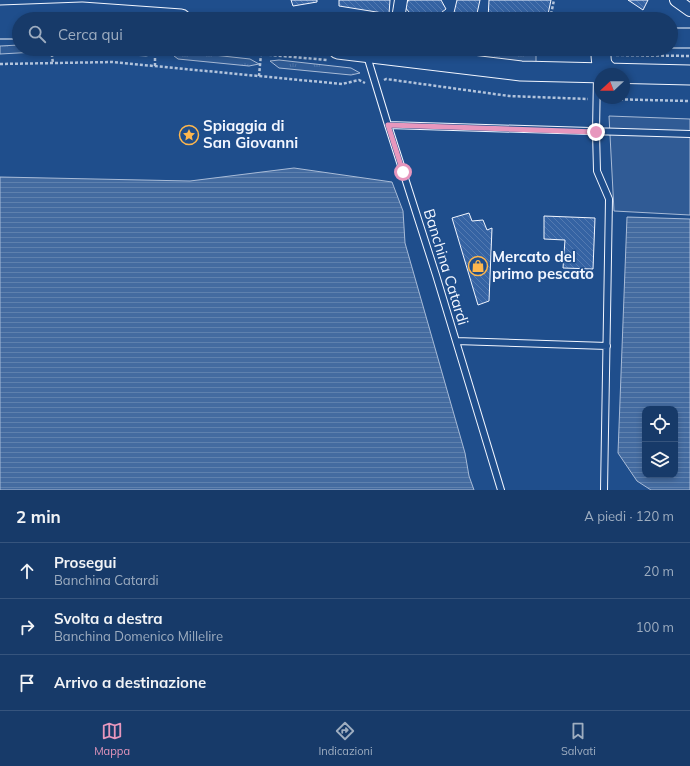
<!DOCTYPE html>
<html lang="it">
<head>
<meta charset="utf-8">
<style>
  body { margin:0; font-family:Mulish,sans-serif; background:#20416f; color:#f1f3f6 }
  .controls { position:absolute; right:12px; bottom:12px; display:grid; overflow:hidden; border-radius:8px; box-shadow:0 2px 6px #0003 }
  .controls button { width:36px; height:36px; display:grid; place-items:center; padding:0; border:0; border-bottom:1px solid #36547d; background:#173a69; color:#f1f3f6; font:20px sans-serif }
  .compass { position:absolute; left:594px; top:68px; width:36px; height:36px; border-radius:50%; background:#173a69; box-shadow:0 2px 6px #0003; rotate:248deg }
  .stop { position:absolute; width:12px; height:12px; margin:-9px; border:3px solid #e797bd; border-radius:50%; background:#fff }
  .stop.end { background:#e797bd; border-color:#fff; box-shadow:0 1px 4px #0008 }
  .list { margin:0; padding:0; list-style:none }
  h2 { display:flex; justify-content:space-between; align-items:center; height:52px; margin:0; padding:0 16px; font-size:17px }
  h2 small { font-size:13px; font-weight:400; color:#9eadc0 }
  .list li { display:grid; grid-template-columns:26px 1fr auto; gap:12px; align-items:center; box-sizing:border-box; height:56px; padding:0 16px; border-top:1px solid #36547d }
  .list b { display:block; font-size:15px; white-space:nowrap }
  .list p { margin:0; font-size:13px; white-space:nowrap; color:#9eadc0 }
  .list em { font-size:13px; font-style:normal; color:#9eadc0 }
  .icon { flex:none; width:22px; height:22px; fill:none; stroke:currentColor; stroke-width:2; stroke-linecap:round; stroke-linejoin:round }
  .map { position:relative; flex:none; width:690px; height:490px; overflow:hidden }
  .search { position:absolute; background:#173a69; box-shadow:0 2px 6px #0003; left:12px; right:12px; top:12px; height:44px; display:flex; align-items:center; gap:10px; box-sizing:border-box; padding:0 14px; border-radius:22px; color:#9eadc0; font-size:15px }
  .sheet { height:220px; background:#173a69 }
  nav { display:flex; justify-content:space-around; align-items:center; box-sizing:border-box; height:56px; border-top:1px solid #36547d; background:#173a69; font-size:11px; color:#9eadc0 }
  nav a { display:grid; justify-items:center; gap:2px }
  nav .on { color:#e797bd }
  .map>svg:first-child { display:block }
  .grass { fill:url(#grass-tufts); stroke:#a8bbd7 }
  .built { fill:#305b95; stroke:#a8bbd7 }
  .water { fill:url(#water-rules); stroke:#a8bbd7; fill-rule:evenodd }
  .building { fill:url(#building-back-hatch); stroke:#f2f6ff }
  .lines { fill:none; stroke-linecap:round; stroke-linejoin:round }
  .service-casing { stroke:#f2f6ff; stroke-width:8 }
  .minor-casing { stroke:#f2f6ff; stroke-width:14 }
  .primary-casing { stroke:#f2f6ff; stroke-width:21 }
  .path { stroke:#b3c4dc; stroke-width:2.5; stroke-dasharray:3 2; stroke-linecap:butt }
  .service { stroke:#1f4e8c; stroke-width:6 }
  .minor { stroke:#1f4e8c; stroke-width:12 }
  .primary { stroke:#1f4e8c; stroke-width:19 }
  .route { stroke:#e797bd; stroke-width:5 }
  .labels { text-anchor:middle; stroke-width:3; stroke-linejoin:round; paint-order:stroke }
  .poi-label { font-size:15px; font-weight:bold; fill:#f2f6ff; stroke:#1f4e8c; text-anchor:start }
  .street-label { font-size:15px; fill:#f2f6ff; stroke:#1f4e8c }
</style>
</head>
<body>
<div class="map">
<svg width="690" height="490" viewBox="0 0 690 490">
  <defs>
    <pattern id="grass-tufts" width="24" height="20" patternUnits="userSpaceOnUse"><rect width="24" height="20" fill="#305b95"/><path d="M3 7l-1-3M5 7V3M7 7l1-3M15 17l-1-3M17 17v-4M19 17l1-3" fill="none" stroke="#4e73a5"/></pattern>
    <pattern id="water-rules" width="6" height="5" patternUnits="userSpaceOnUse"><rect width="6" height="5" fill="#446ba0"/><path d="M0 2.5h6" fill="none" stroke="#5f81ae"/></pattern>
    <pattern id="building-back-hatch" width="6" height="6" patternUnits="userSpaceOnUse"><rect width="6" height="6" fill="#3563a3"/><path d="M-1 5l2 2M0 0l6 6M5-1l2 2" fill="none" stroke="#537ab1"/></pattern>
  </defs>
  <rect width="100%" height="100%" fill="#1f4e8c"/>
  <path class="grass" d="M 19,45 L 19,49 L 42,49 L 36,52 L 0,54 L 0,46 Z
    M 71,49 L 146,49 L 155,54 L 146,56 L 74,51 Z
    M 426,49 L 536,49 L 536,63 L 426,52 Z
    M 177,51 L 250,59 L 259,64 L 249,66 L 178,59 L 169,52 Z
    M 279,60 L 351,68 L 360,73 L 351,75 L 279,68 L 270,61 Z"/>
  <path class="built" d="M 609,116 L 690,119 L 690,215 L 614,211 Z"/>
  <path class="water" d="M 294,168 L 392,182 L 403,211 L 405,243 L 465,453 L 469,476 L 474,490 L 0,490 L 0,177 L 190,181 Z
    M 627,217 L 690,219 L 690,490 L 651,490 L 637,481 L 618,453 ZM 645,409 L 675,409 L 675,475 L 645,475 Z"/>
  <path class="building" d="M 291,0 L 317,0 L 317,2 L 293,6 Z
    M 339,0 L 390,0 L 389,14 L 339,6 Z
    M 409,0 L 441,0 L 446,9 L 433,19 L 431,19 L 425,13 L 418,19 L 415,19 L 404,6 Z
    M 457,0 L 480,0 L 476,18 L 468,15 L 467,19 L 453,17 Z
    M 489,0 L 551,0 L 547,19 L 488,19 Z
    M 628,0 L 648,0 L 643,10 Z
    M 469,213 L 472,221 L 483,220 L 487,230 L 492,228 L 489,301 L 478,305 L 452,218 Z
    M 544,216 L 595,218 L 593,269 L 563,268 L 565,240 L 544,239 Z"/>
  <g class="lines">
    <g class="service-casing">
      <path id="service" d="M 367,56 L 388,125 L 436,275 L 501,490
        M 597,74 L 596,132 L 597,171 L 609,199 L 604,490
        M 388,125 L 690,134
        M 456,341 L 607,346"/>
    </g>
    <g class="minor-casing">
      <path id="minor" d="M 676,0 L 690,10
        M 398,19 L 401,0"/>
    </g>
    <g class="primary-casing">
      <path id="primary" d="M 0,15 L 82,12 L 181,19
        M 0,29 L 19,29
        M 671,38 L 690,38
        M 338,49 L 521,71 L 690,75
        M 601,49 C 601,61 600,67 611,73"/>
    </g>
    <path class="path" d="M 550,19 L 554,0
      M 51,49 L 53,63
      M 204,49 L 327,60
      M 546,53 L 585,54
      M 616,55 L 690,56
      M 0,64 L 112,62 L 342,84 L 359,80 L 365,83
      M 155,66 L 155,49
      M 259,76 L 261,54
      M 384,80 L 386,79 L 509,96 L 588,99
      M 605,99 L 690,101"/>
    <use href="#service" class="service"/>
    <use href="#minor" class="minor"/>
    <use href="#primary" class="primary"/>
  </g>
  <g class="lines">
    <path class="route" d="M 403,172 L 388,125 L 596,132"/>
  </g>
  <defs>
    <g id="sight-ring" transform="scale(1)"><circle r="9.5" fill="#1f4e8c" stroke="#ffb74d" stroke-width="1.5"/><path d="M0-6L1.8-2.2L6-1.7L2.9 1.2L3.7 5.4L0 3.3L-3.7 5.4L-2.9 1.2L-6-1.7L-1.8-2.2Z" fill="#ffb74d"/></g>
    <g id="shop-ring" transform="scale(1)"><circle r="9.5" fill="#1f4e8c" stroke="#ffb74d" stroke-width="1.5"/><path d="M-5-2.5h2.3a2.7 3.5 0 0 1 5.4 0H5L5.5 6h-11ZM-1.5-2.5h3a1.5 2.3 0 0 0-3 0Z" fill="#ffb74d"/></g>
  </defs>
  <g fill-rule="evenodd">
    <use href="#sight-ring" x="189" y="135"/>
    <use href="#shop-ring" x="478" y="266"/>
  </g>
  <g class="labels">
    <g class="poi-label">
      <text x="203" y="131">Spiaggia di<tspan x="203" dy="17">San Giovanni</tspan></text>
      <text x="492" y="262">Mercato del<tspan x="492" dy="17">primo pescato</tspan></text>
    </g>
    <g class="street-label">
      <text transform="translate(446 267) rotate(73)" y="5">Banchina Catardi</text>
    </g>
  </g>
</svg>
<div class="controls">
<button><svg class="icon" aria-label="locate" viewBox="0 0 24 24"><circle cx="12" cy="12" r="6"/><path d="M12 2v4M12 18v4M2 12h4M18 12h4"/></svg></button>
<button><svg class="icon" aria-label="layers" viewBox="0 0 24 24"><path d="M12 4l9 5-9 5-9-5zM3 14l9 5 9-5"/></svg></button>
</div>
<svg class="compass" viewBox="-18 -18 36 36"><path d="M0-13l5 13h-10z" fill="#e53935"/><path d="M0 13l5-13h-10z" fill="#9eadc0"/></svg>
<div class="stop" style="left:403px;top:172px"></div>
<div class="stop end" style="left:596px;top:132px"></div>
<div class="search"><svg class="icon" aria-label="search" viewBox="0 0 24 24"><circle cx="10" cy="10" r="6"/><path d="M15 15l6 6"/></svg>Cerca qui</div>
</div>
<section class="sheet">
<h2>2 min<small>A piedi · 120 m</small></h2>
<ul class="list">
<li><svg class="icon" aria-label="ahead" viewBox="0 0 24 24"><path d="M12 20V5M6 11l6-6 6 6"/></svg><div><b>Prosegui</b><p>Banchina Catardi</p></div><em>20 m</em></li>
<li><svg class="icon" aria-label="right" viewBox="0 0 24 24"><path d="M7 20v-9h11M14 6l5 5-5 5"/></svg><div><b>Svolta a destra</b><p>Banchina Domenico Millelire</p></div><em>100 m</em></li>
<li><svg class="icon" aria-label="arrive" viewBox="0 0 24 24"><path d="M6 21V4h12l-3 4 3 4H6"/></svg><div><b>Arrivo a destinazione</b></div></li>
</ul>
</section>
<nav>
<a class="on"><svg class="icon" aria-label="map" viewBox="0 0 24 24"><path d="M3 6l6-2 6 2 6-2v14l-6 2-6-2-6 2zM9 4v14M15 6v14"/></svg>Mappa</a>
<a><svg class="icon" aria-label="directions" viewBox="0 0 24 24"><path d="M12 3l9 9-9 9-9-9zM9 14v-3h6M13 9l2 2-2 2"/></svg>Indicazioni</a>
<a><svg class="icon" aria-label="saved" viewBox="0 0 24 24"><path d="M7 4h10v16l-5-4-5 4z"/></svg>Salvati</a>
</nav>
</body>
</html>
